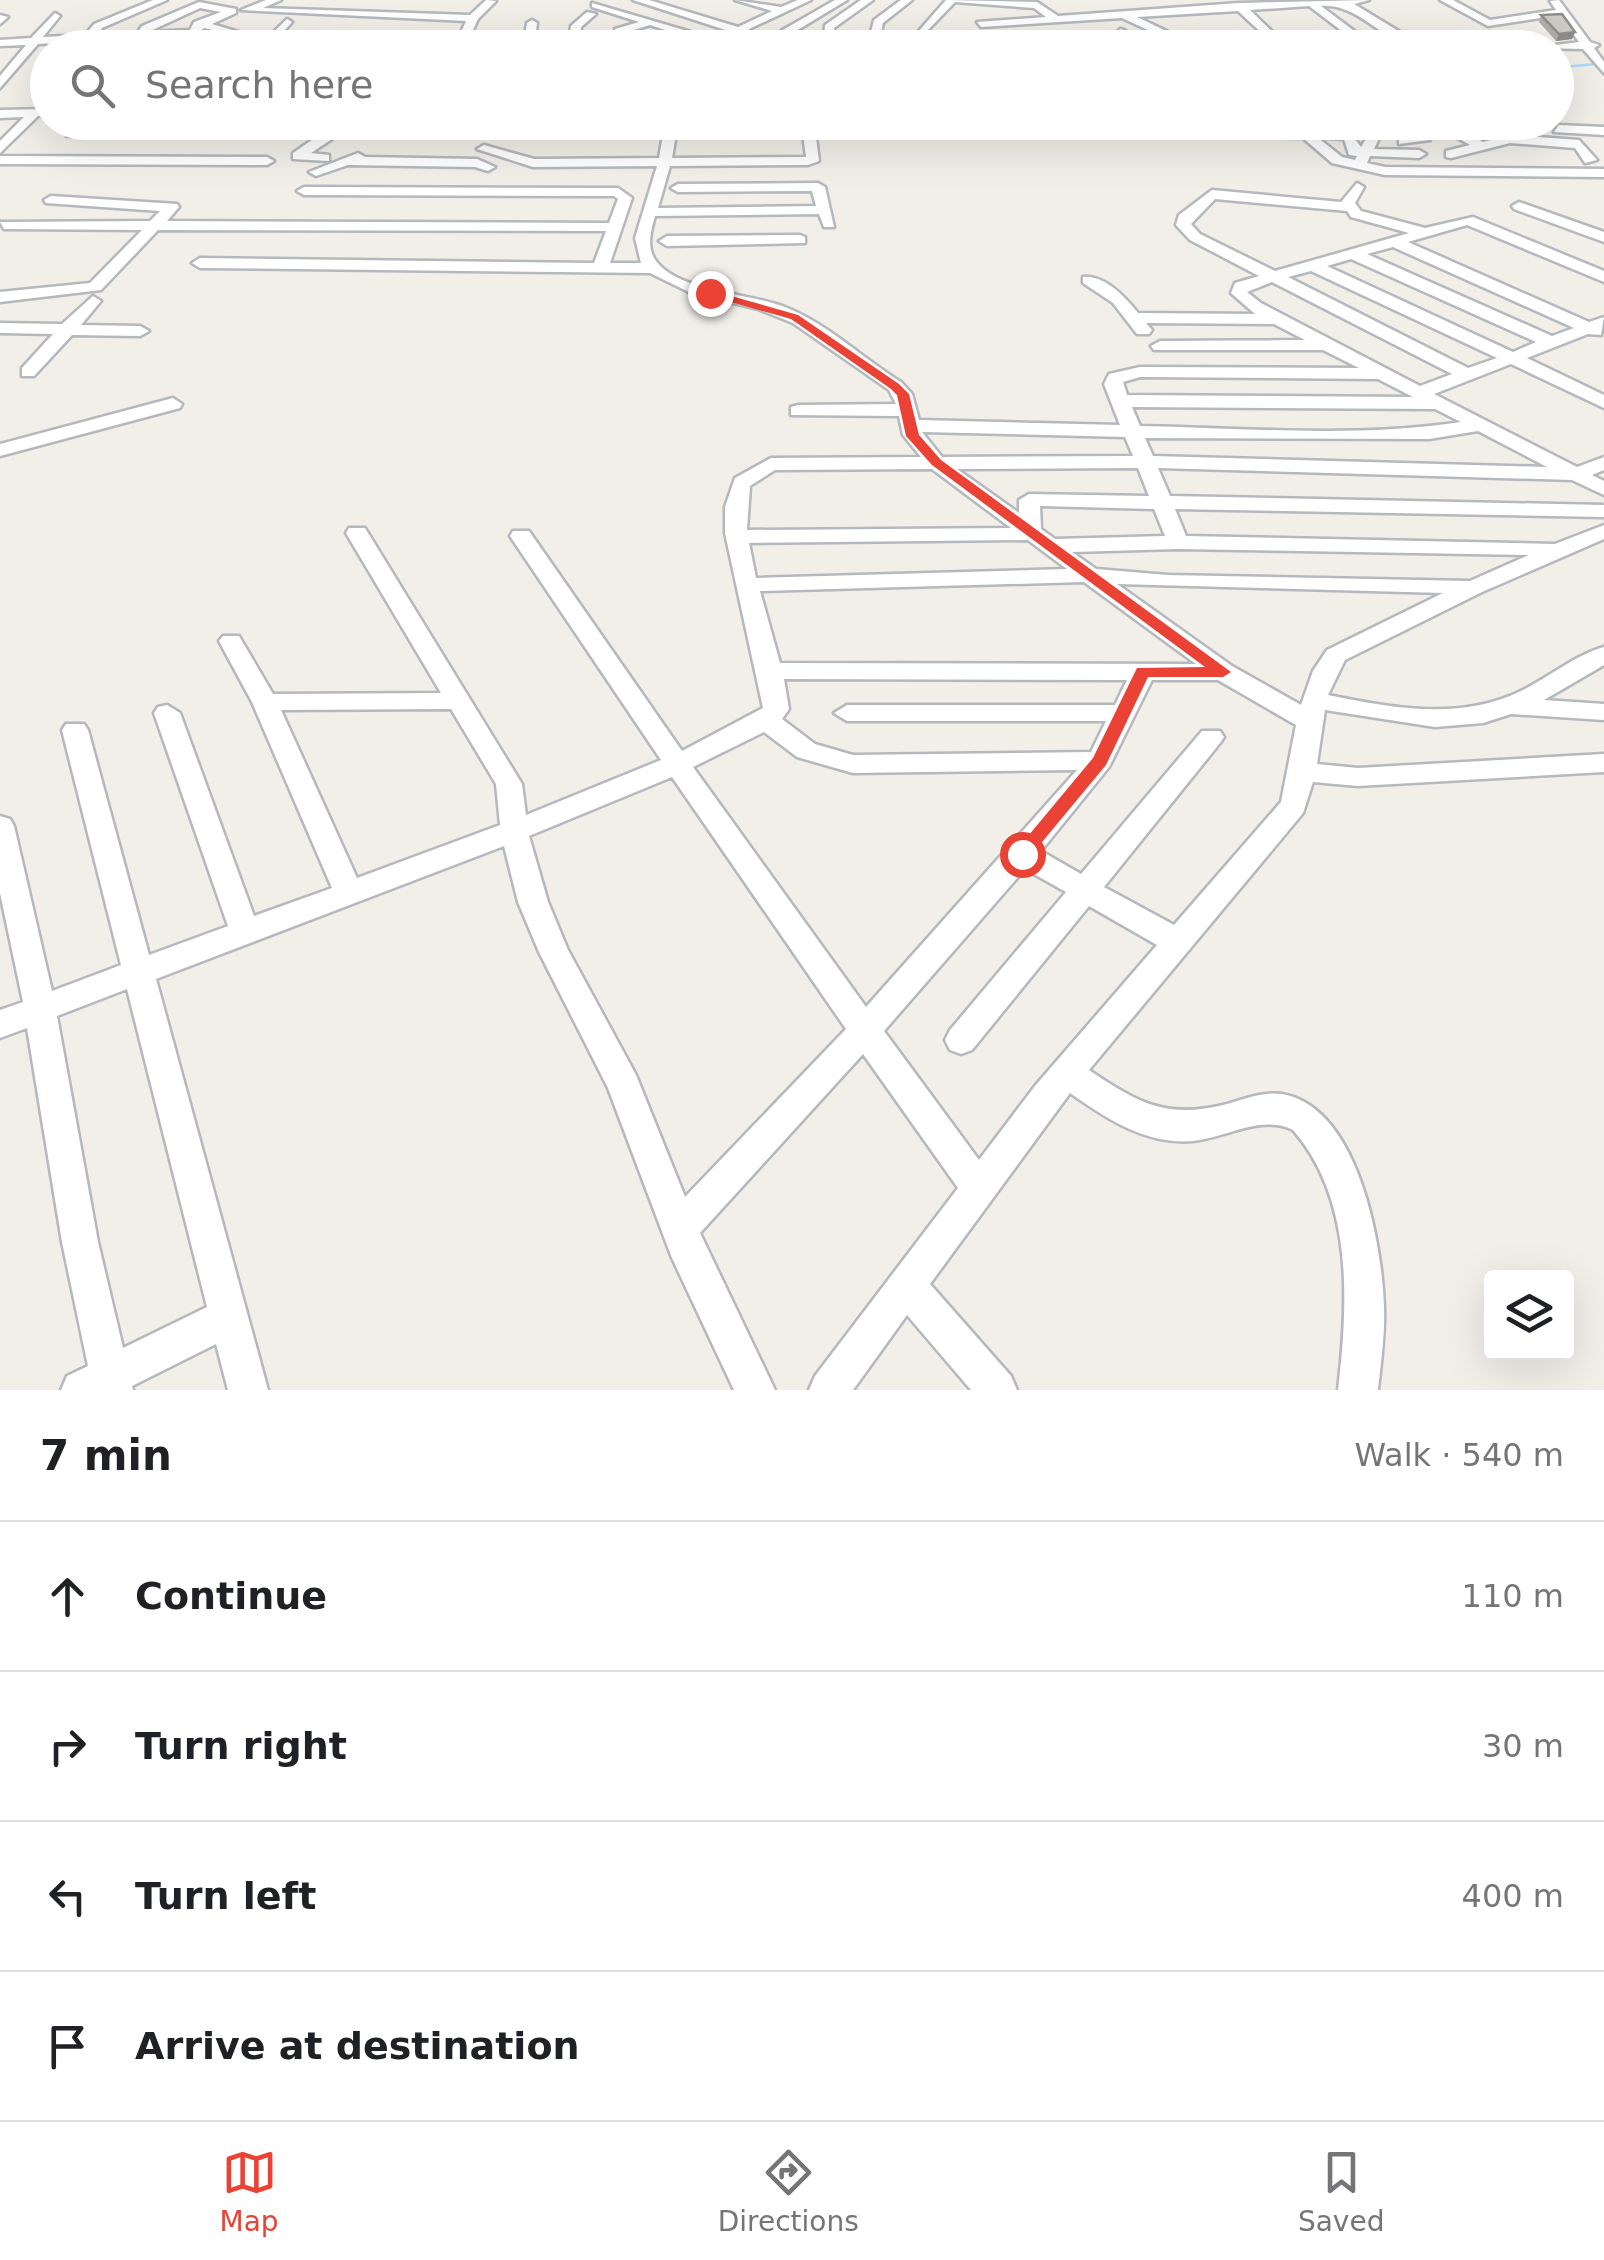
<!DOCTYPE html>
<html lang="en">
<head>
<meta charset="utf-8">
<style>
  body { margin:0; font-family:"DejaVu Sans",sans-serif; background:#f6f6f6; color:#202124 }
  .controls { position:absolute; right:30px; bottom:30px; display:grid; overflow:hidden; border-radius:10px; box-shadow:0 10px 40px #0002 }
  .controls button { width:90px; height:90px; display:grid; place-items:center; padding:0; border:0; border-bottom:2px solid #e0e0e0; background:#fff; color:#202124; font:50px sans-serif }
  .stop { position:absolute; width:30px; height:30px; margin:-22px; border:8px solid #ea4335; border-radius:50%; background:#fff }
  .stop.end { background:#ea4335; border-color:#fff; box-shadow:0 2px 10px #0008 }
  .list { margin:0; padding:0; list-style:none }
  h2 { display:flex; justify-content:space-between; align-items:center; height:130px; margin:0; padding:0 40px; font-size:42px }
  h2 small { font-size:32px; font-weight:400; color:#757577 }
  .list li { display:grid; grid-template-columns:65px 1fr auto; gap:30px; align-items:center; box-sizing:border-box; height:150px; padding:0 40px; border-top:2px solid #e0e0e0 }
  .list b { display:block; font-size:38px; white-space:nowrap }
  .list em { font-size:32px; font-style:normal; color:#757577 }
  .icon { flex:none; width:55px; height:55px; fill:none; stroke:currentColor; stroke-width:2; stroke-linecap:round; stroke-linejoin:round }
  .map { position:relative; flex:none; width:1604px; height:1390px; overflow:hidden }
  .search { position:absolute; background:#fff; box-shadow:0 10px 40px #0002; left:30px; right:30px; top:30px; height:110px; display:flex; align-items:center; gap:25px; box-sizing:border-box; padding:0 35px; border-radius:55px; color:#757577; font-size:38px }
  .sheet { height:730px; background:#fff }
  nav { display:flex; justify-content:space-around; align-items:center; box-sizing:border-box; height:140px; border-top:2px solid #e0e0e0; background:#fff; font-size:28px; color:#757577 }
  nav a { display:grid; justify-items:center; gap:5px }
  nav .on { color:#ea4335 }
  .map>svg:first-child { display:block }
  .lines { fill:none; stroke-linecap:round; stroke-linejoin:round }
  .stream { stroke:#aadaff; stroke-width:2.5 }
  .minor-casing { stroke:#b5b8bc; stroke-width:5 }
  .minor { fill:#fff; fill-rule:evenodd }
  .wall { fill:#afaea9 }
  .shaded-wall { fill:#8f8d8a }
  .building { fill:#cccac5; stroke:#8f8d8a; stroke-width:2.5 }
  .route { fill:#ea4335 }
</style>
</head>
<body>
<div class="map">
<svg width="1604" height="1390" viewBox="0 0 1604 1390">
  <rect width="100%" height="100%" fill="#f1efe8"/>
  <g class="lines">
    <path class="stream" d="M 1556,68 L 1604,63
      M 1556,74 L 1573,86 L 1556,88"/>
    <g class="minor-casing">
      <path id="minor" d="M 153,0 L 167,0 L 102,28 L 97,35 L 137,33 L 142,26 L 199,2 L 236,9 L 236,13 L 212,24 L 242,33 L 237,36 L 204,28 L 193,36 L 144,39 L 139,48 L 128,48 L 133,39 L 38,44 L 0,88 L 0,76 L 26,45 L 0,46 L 0,40 L 31,38 L 55,13 L 60,16 L 43,37 L 85,35 L 94,24 ZM 200,8 L 221,12 L 194,22 L 190,30 L 148,32 Z
        M 266,0 L 281,0 L 263,8 L 470,15 L 486,0 L 496,1 L 478,19 L 465,48 L 454,48 L 466,21 L 241,10 Z
        M 633,0 L 649,0 L 738,27 L 772,11 L 735,0 L 781,7 L 798,0 L 811,0 L 749,29 L 750,43 L 745,46 L 740,43 L 738,34 Z
        M 835,0 L 847,0 L 791,34 L 794,48 L 783,48 L 781,31 Z
        M 861,0 L 873,0 L 834,28 L 835,48 L 823,48 L 825,25 Z
        M 901,0 L 912,0 L 883,23 L 878,48 L 867,48 L 874,20 Z
        M 946,0 L 1037,2 L 1058,16 L 1239,3 L 1369,0 L 1354,4 L 1400,32 L 1483,36 L 1411,38 L 1424,48 C 1385,48 1362,3 1321,6 L 1377,48 L 1364,48 L 1309,6 L 1250,10 L 1289,48 L 1241,44 L 1245,39 L 1268,39 L 1238,11 L 1137,17 L 1202,48 L 1187,48 L 1122,18 L 981,27 L 977,22 L 1046,17 L 1034,8 L 955,2 L 926,32 L 918,32 Z
        M 1440,0 L 1453,0 L 1490,20 L 1556,10 L 1550,1 L 1559,0 L 1590,42 L 1599,45 L 1594,48 L 1604,62 L 1604,73 L 1583,49 L 1533,48 L 1579,42 L 1560,15 L 1488,26 Z
        M 592,3 L 701,35 L 708,48 L 697,48 L 693,39 L 650,25 L 624,33 L 622,48 L 611,48 L 615,29 L 639,22 L 592,7 Z
        M 587,12 L 596,14 L 581,27 L 579,48 L 568,48 L 571,26 Z
        M 0,15 L 8,17 L 0,24 Z
        M 287,19 L 292,22 L 269,48 L 257,48 Z
        M 532,20 L 537,23 L 534,48 L 523,48 L 527,23 Z
        M 1120,29 L 1124,30 L 1148,48 L 1135,48 L 1116,34 Z
        M 906,33 L 911,36 L 910,48 L 899,48 L 901,36 Z
        M 323,34 L 406,37 L 411,40 L 406,43 L 319,39 Z
        M 1060,45 L 1070,46 L 1071,48 L 1055,48 Z
        M 47,109 L 47,115 L 38,116 L 0,153 L 0,141 L 24,117 L 0,118 L 0,110 Z
        M 77,122 L 91,122 L 85,128 L 265,122 L 67,136 L 67,130 Z
        M 338,122 L 814,122 L 819,161 L 808,165 L 670,166 L 658,208 L 816,206 L 812,191 L 678,192 L 671,188 L 678,184 L 818,183 L 825,187 L 834,227 L 824,227 L 819,214 L 655,216 C 651,230 646,248 656,261 C 679,292 750,293 785,307 C 828,324 862,358 901,382 L 912,394 L 919,420 L 1120,425 L 1104,384 L 1109,374 L 1140,367 L 1359,368 L 1323,350 L 1154,350 L 1151,346 L 1160,341 L 1305,340 L 1274,324 L 1146,323 L 1152,330 L 1149,334 L 1137,334 L 1113,303 L 1083,283 L 1083,277 C 1105,275 1125,297 1138,313 L 1255,314 L 1231,293 L 1235,283 L 1259,276 L 1190,240 L 1176,225 L 1179,215 L 1212,190 L 1341,202 L 1357,183 L 1364,187 L 1355,203 L 1361,211 L 1425,228 L 1473,217 L 1604,271 L 1604,282 L 1467,225 L 1408,242 L 1589,322 L 1604,317 L 1601,335 L 1588,334 L 1527,358 L 1604,395 L 1604,408 L 1511,364 L 1434,394 L 1577,467 L 1604,457 L 1604,470 L 1592,475 L 1604,481 L 1604,495 L 1572,480 L 1158,468 L 1170,496 L 1604,505 L 1604,517 L 1175,509 L 1186,536 L 1555,544 L 1604,525 L 1604,539 L 1482,592 L 1345,660 L 1328,695 C 1393,708 1459,721 1521,691 C 1548,678 1575,655 1604,647 L 1604,665 L 1544,700 L 1604,704 L 1604,720 L 1511,714 L 1483,723 L 1435,727 L 1325,710 L 1317,764 L 1358,768 L 1604,754 L 1604,772 L 1358,786 L 1313,782 L 1303,813 L 1089,1070 C 1137,1102 1164,1119 1223,1105 C 1242,1100 1262,1091 1282,1094 C 1358,1107 1382,1243 1384,1307 C 1385,1335 1381,1362 1378,1390 L 1338,1390 C 1348,1304 1354,1200 1293,1130 C 1261,1114 1226,1138 1193,1141 C 1146,1145 1107,1119 1070,1093 L 930,1284 L 1011,1376 L 1017,1390 L 971,1390 L 907,1315 L 853,1390 L 809,1390 L 815,1376 L 958,1188 L 863,1054 L 700,1233 L 775,1390 L 734,1390 L 672,1258 L 608,1088 L 539,952 L 518,902 L 504,846 L 156,979 L 268,1390 L 228,1390 L 216,1344 L 132,1386 L 133,1390 L 61,1390 L 67,1376 L 88,1366 L 62,1242 L 27,1028 L 0,1038 L 0,1010 L 23,1002 L 0,893 L 0,816 L 10,819 L 14,826 L 52,991 L 121,965 L 62,730 L 66,724 L 84,724 L 88,730 L 149,955 L 228,926 L 154,713 L 158,707 L 167,705 L 180,713 L 254,916 L 332,888 L 252,702 L 219,641 L 223,636 L 239,636 L 273,694 L 441,693 L 346,533 L 349,528 L 365,528 L 522,784 L 526,815 L 661,760 L 510,536 L 513,531 L 529,531 L 682,751 L 763,708 L 725,533 L 725,507 L 735,478 L 771,458 L 921,457 L 903,435 L 899,416 L 791,415 L 791,407 L 798,405 L 896,404 L 889,390 L 793,323 L 758,309 L 689,292 L 650,273 L 200,268 L 192,263 L 200,258 L 594,263 L 606,231 L 158,230 L 101,290 L 0,302 L 0,292 L 90,283 L 142,230 L 4,229 L 0,222 L 150,221 L 160,211 L 46,203 L 44,200 L 51,196 L 177,204 L 179,207 L 167,221 L 609,223 L 618,199 L 614,196 L 304,195 L 297,191 L 304,187 L 618,188 L 632,198 L 610,263 L 641,263 L 635,238 L 657,166 L 533,167 L 477,149 L 484,145 L 534,159 L 659,158 L 664,129 L 341,133 L 311,153 L 329,155 L 329,161 L 293,159 L 293,153 ZM 802,127 L 806,157 L 672,158 L 677,128 ZM 1215,199 L 1347,211 L 1351,217 L 1409,233 L 1275,271 L 1200,234 L 1191,224 ZM 1393,247 L 1574,328 L 1552,336 L 1367,254 ZM 1351,259 L 1536,342 L 1513,352 L 1327,266 ZM 1311,271 L 1497,358 L 1468,368 L 1288,277 ZM 1272,282 L 1452,374 L 1420,386 L 1261,303 L 1247,292 ZM 1140,377 L 1378,379 L 1413,397 L 1127,395 L 1123,382 ZM 1132,407 L 1435,409 L 1461,422 C 1357,438 1245,428 1140,426 ZM 1478,431 L 1547,467 L 1153,456 L 1145,438 L 1429,439 ZM 922,432 L 1125,437 L 1133,456 L 942,457 ZM 1138,468 L 1149,496 L 1029,494 L 1019,500 L 1019,513 L 957,469 ZM 932,469 L 1011,528 L 747,530 L 750,486 L 775,470 ZM 1040,506 L 1154,509 L 1165,536 L 1055,539 L 1041,529 ZM 1028,540 L 1067,569 L 756,578 L 749,543 ZM 1178,549 L 1529,555 L 1470,581 L 1168,575 L 1096,569 L 1072,552 ZM 1084,582 L 1196,664 L 780,663 L 760,591 ZM 1117,584 L 1443,593 L 1327,650 L 1313,671 L 1301,705 L 1232,666 ZM 784,679 L 1127,680 L 1115,705 L 847,705 L 834,713 L 847,721 L 1106,721 L 1091,752 L 853,755 L 815,744 L 782,719 L 789,709 ZM 1152,680 L 1218,680 L 1296,725 L 1281,802 L 1174,925 L 1104,887 L 1220,743 L 1224,737 L 1220,731 L 1202,731 L 1081,874 L 1041,851 L 1109,767 ZM 451,709 L 496,784 L 500,825 L 357,878 L 281,710 ZM 764,732 L 797,757 L 853,773 L 1077,770 L 866,1007 L 693,767 ZM 672,777 L 846,1029 L 685,1197 L 636,1075 L 568,950 L 548,902 L 529,836 ZM 1025,869 L 1066,892 L 950,1030 L 945,1040 L 950,1050 L 961,1054 L 972,1050 L 1089,906 L 1157,945 L 1035,1086 L 979,1160 L 884,1031 ZM 127,989 L 207,1307 L 123,1348 L 98,1242 L 57,1016 Z
        M 1365,122 L 1378,122 L 1381,134 L 1374,149 L 1419,150 L 1426,154 L 1419,158 L 1370,156 L 1367,163 L 1385,167 L 1604,169 L 1604,177 L 1385,175 L 1332,163 L 1303,138 L 1107,133 L 1101,129 L 1107,125 L 1349,131 L 1361,147 L 1369,134 ZM 1317,137 L 1344,139 L 1349,155 L 1357,156 L 1355,160 L 1342,157 Z
        M 1390,122 L 1405,122 L 1430,140 L 1399,144 L 1399,138 L 1410,137 Z
        M 1446,122 L 1483,142 L 1510,135 L 1579,140 L 1597,160 L 1585,163 L 1575,148 L 1510,143 L 1451,158 L 1446,157 L 1446,151 L 1470,145 L 1442,129 Z
        M 1559,125 L 1604,127 L 1604,135 L 1554,132 Z
        M 358,153 L 365,157 L 477,159 L 495,167 L 488,171 L 475,167 L 348,165 L 316,176 L 309,172 Z
        M 0,156 L 267,157 L 274,161 L 267,165 L 0,164 Z
        M 1519,202 L 1604,232 L 1604,242 L 1514,209 L 1512,206 Z
        M 800,235 L 805,237 L 805,243 L 667,246 L 659,241 L 667,236 Z
        M 93,296 L 101,301 L 81,325 L 140,326 L 149,331 L 140,336 L 72,335 L 34,376 L 22,376 L 22,368 L 53,334 L 0,333 L 0,323 L 62,324 Z
        M 173,398 L 182,404 L 180,408 L 0,456 L 0,444 Z"/>
    </g>
    <use href="#minor" class="minor"/>
  </g>
  <path class="wall" d="M 1541,15 L 1575,32 L 1572,39 L 1556,41 L 1539,22 Z"/>
  <path class="shaded-wall" d="M 1575,32 L 1572,39 L 1556,41 L 1559,34 Z"/>
  <path class="building" d="M 1562,14 L 1575,32 L 1559,34 L 1541,15 Z"/>
  <path class="route" d="M 710,290 L 798,315 L 899,384 L 909,394 L 919,435 L 941,460 L 1231,672 L 1223,677 L 1148,677 L 1106,765 L 1028,859 L 1015,859 L 1013,854 L 1093,758 L 1137,668 L 1205,667 L 932,465 L 906,436 L 897,395 L 891,389 L 791,319 L 706,295 Z"/>
</svg>
<div class="controls">
<button><svg class="icon" aria-label="layers" viewBox="0 0 24 24"><path d="M12 4l9 5-9 5-9-5zM3 14l9 5 9-5"/></svg></button>
</div>
<div class="stop" style="left:1022px;top:854px"></div>
<div class="stop end" style="left:710px;top:293px"></div>
<div class="search"><svg class="icon" aria-label="search" viewBox="0 0 24 24"><circle cx="10" cy="10" r="6"/><path d="M15 15l6 6"/></svg>Search here</div>
</div>
<section class="sheet">
<h2>7 min<small>Walk · 540 m</small></h2>
<ul class="list">
<li><svg class="icon" aria-label="ahead" viewBox="0 0 24 24"><path d="M12 20V5M6 11l6-6 6 6"/></svg><div><b>Continue</b></div><em>110 m</em></li>
<li><svg class="icon" aria-label="right" viewBox="0 0 24 24"><path d="M7 20v-9h11M14 6l5 5-5 5"/></svg><div><b>Turn right</b></div><em>30 m</em></li>
<li><svg class="icon" aria-label="left" viewBox="0 0 24 24"><path d="M17 20v-9H6M10 6l-5 5 5 5"/></svg><div><b>Turn left</b></div><em>400 m</em></li>
<li><svg class="icon" aria-label="arrive" viewBox="0 0 24 24"><path d="M6 21V4h12l-3 4 3 4H6"/></svg><div><b>Arrive at destination</b></div></li>
</ul>
</section>
<nav>
<a class="on"><svg class="icon" aria-label="map" viewBox="0 0 24 24"><path d="M3 6l6-2 6 2 6-2v14l-6 2-6-2-6 2zM9 4v14M15 6v14"/></svg>Map</a>
<a><svg class="icon" aria-label="directions" viewBox="0 0 24 24"><path d="M12 3l9 9-9 9-9-9zM9 14v-3h6M13 9l2 2-2 2"/></svg>Directions</a>
<a><svg class="icon" aria-label="saved" viewBox="0 0 24 24"><path d="M7 4h10v16l-5-4-5 4z"/></svg>Saved</a>
</nav>
</body>
</html>
